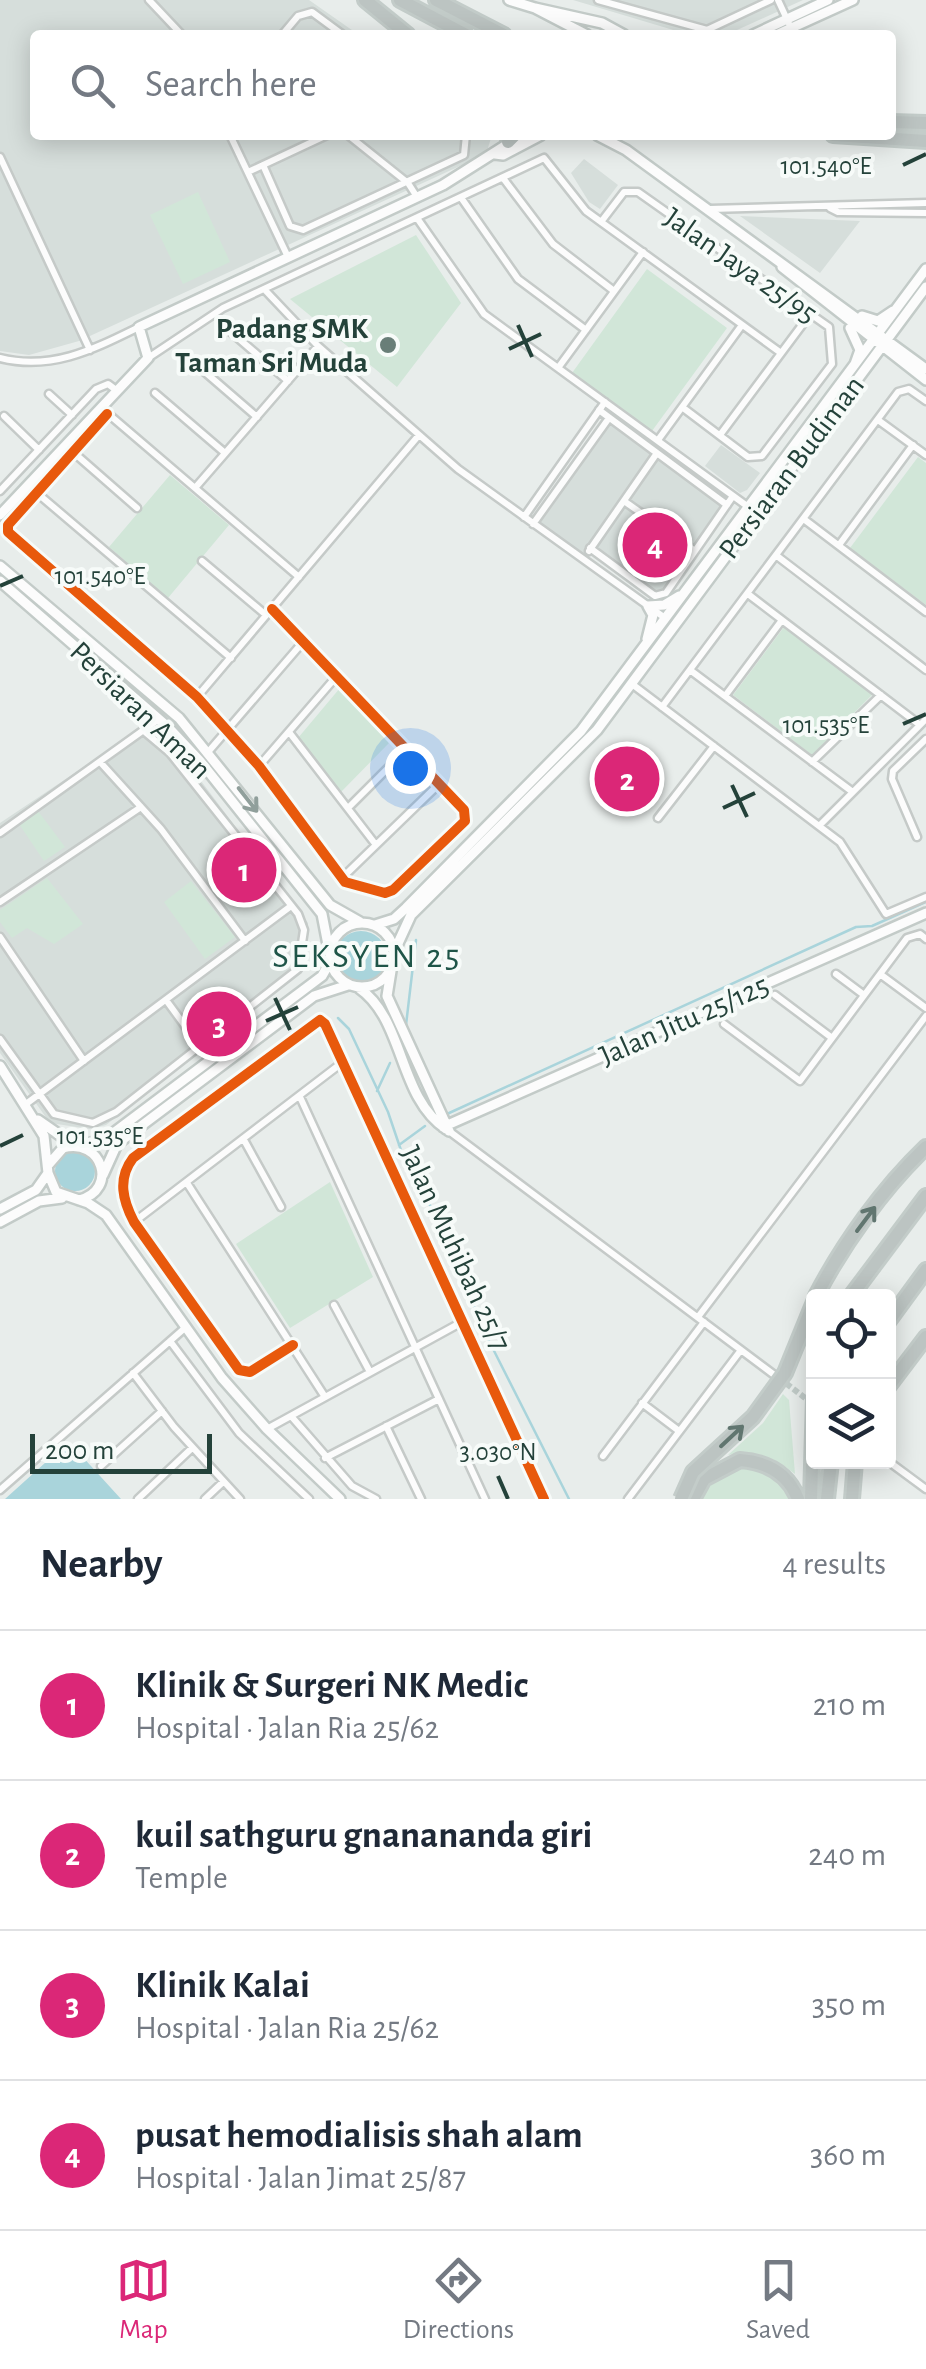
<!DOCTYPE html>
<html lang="en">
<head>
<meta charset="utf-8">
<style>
  body { margin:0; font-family:"Alegreya Sans",sans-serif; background:#f2f2f3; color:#1f2937 }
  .controls { position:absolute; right:30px; bottom:30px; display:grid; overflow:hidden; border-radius:10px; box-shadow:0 5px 25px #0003 }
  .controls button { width:90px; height:90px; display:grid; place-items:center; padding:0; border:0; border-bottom:2px solid #e0e1e3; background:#fff; color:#1f2937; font:50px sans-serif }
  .scale { position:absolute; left:30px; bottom:25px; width:182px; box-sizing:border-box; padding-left:10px; border:5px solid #24423a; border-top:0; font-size:28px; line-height:35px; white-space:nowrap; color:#24423a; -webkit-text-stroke:8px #f7fbf9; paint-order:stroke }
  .you { position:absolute; left:410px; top:768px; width:35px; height:35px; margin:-25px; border:8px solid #fff; border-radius:50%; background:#1a73e8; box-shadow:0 0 0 15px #1a73e833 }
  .badge { display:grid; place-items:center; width:65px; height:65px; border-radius:50%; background:#db2777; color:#fff; font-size:32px; font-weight:700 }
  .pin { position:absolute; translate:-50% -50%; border:5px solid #fff; box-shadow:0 2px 10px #0006 }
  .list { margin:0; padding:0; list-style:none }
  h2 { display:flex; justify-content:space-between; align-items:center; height:130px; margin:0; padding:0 40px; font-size:42px }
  h2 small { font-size:32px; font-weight:400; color:#747a83 }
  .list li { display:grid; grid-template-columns:65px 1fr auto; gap:30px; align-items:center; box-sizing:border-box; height:150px; padding:0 40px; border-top:2px solid #e0e1e3 }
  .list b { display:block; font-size:38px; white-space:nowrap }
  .list p { margin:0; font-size:32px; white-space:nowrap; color:#747a83 }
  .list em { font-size:32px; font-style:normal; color:#747a83 }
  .icon { flex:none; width:55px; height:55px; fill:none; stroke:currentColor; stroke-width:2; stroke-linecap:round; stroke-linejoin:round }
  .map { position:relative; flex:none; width:926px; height:1499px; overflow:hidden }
  .search { position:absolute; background:#fff; box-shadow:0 5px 25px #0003; left:30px; right:30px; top:30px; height:110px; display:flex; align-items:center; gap:25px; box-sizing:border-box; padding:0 35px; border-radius:10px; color:#747a83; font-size:38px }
  .sheet { height:730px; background:#fff }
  nav { display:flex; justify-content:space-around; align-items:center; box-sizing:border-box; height:140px; border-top:2px solid #e0e1e3; background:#fff; font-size:28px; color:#747a83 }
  nav a { display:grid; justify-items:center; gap:5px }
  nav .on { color:#db2777 }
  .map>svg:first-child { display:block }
  .built { fill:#d6dedb }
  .green { fill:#d1e6d8 }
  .water { fill:#a9d4db }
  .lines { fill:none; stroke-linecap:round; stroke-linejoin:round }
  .stream { stroke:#a9d4db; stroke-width:2.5 }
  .street-tunnel { stroke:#c1cbc8; stroke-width:6; stroke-dasharray:6 3; stroke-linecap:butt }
  .street-casing { stroke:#c5cac8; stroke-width:11 }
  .secondary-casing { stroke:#c3cbc8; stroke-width:14 }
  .highway-casing { stroke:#c3ccc9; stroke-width:18 }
  .street { stroke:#fcfcfc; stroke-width:6 }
  .secondary { stroke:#fcfcfc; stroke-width:9 }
  .highway { stroke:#bcc4c2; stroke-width:12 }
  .highway-bridge-casing { stroke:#c3ccc9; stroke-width:18; stroke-linecap:butt }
  .highway-bridge { stroke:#bcc4c2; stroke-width:12 }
  .cycleway-casing { stroke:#f7fbf9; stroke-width:16 }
  .cycleway { stroke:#e8590c; stroke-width:10 }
  .oneway { stroke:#909f9b }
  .oneway2 { stroke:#617670 }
  .ticks { fill:none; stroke:#24423a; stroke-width:4 }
  .poi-dot { fill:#697e78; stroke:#f7fbf9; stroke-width:4 }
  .labels { text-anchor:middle; stroke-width:8; stroke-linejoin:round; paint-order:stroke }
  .street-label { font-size:30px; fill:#24423a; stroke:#f7fbf9 }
  .poi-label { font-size:30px; font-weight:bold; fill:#24423a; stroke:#f7fbf9; text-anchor:end }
  .quarter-label { font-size:35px; letter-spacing:2.5px; fill:#1f5548; stroke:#f7fbf9 }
  .ticks-label { font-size:25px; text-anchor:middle; fill:#24423a; stroke:#f7fbf9; stroke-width:8; stroke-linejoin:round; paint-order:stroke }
</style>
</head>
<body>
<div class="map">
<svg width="926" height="1499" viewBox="0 0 926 1499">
  <rect width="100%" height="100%" fill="#e8edeb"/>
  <path class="built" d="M 0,0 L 309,0 L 359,35 L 35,35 L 35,135 L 492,135 L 486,154 L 79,341 L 29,355 L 0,351 Z
    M 573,0 L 803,0 L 726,35 L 690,35 Z
    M 584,159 L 618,185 L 600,209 L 589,202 L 571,173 Z
    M 740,216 L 860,221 L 820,273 Z
    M 610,421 L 724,506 L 664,591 L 656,593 L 590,545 L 582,555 L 537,523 Z
    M 721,445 L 760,473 L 747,490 L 740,493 L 705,466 Z
    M 151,722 L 186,761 L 308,923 L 302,973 L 106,1125 L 90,1129 L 50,1123 L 0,1053 L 0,823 Z"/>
  <path class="green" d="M 198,192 L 230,262 L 183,284 L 150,215 Z
    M 416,235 L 461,303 L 397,387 L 290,299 Z
    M 647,269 L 727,328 L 652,431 L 572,373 Z
    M 918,457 L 926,463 L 926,605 L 850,548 Z
    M 170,475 L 229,525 L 168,598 L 109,547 Z
    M 784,627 L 873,694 L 812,755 L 733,695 Z
    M 340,688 L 389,743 L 341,792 L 298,738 Z
    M 38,811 L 65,847 L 44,861 L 19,824 Z
    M 47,878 L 83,924 L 54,944 L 27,928 L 12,938 L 0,922 L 0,910 Z
    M 191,881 L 235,937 L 205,959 L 164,902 Z
    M 330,1182 L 373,1277 L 290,1328 L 236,1244 Z
    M 783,1394 L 789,1400 L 795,1474 C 771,1455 758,1451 728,1455 L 763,1423 Z
    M 736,1468 C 758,1468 784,1474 789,1499 L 701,1499 L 716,1477 Z"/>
  <path class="water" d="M335 957a26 26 0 1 1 52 0a26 26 0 1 1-52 0Z
    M55 1171a20 20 0 1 1 40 0a20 20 0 1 1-40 0Z
    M 70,1443 L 121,1499 L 5,1499 L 66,1444 Z"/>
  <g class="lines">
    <path class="stream" d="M 338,1018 L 349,1029 L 388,1112 L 407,1168 L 436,1215 L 486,1335 L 569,1499
      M 406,1025 L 416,940
      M 377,1091 L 390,1063
      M 447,1114 L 856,927 L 872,926 L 926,902
      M 399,1145 L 425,1126"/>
    <path class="street-tunnel" d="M 779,1378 L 813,1404"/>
    <g class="street-casing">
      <path id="street" d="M 149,0 L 182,35
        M 598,0 L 707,30 L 771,0
        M 778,0 L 791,28
        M 282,35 L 298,16 L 312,12 L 343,35
        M 230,135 L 288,257
        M 348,135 L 408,183 L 417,197
        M 0,157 L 90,350
        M 263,165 L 290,226 L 303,230 L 464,155 L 466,135
        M 248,172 L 327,135
        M 503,178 L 553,244 L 614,291
        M 462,199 L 518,279 L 586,330
        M 830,208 L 838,212 L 926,213
        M 710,209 L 926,203
        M 417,218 L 484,314 L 747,506
        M 601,222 L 624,192 L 638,192 L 829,327 L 832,364 L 762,456 L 748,457 L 682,407
        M 265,290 L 318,346 L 458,469 L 665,618
        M 231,332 L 288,381
        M 0,358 C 52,371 94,349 139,327
        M 148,358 L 223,308 L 544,158 L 586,211 L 781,353
        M 191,360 L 257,417
        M 558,368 L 643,252
        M 155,393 L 225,453
        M 49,394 L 72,415
        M 599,410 L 727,505
        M 106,412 L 299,577
        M 107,414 L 8,525 L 8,532 L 197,697 L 259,766 L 345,882 L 385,893 L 393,890 L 465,821 L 464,810 L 272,609
        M 4,416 L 39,450
        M 878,420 L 926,455
        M 720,435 L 811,313
        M 658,440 L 742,325
        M 73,452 L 137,508
        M 195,488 L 318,346
        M 0,491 L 96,389 L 108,384 L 116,390
        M 37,493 L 231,658
        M 624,501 L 695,551
        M 524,517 L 605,402
        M 805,520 L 926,612
        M 533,524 L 609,418
        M 839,545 L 913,445
        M 590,548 L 655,596 L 666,593 L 733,496
        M 589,551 L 657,453
        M 777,556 L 926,670
        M 202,561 L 266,615
        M 748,594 L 920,725
        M 690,670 L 850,790
        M 632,684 L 840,842 L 886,914 L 926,897
        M 725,696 L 782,620
        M 197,697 L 419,435
        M 662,707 L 898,392 L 909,389 L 926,401
        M 289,732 L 376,845
        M 209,751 L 303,642
        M 812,762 L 881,695
        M 101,763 L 161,829 L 245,941
        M 259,766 L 336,677
        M 348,808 L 406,750
        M 658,818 L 714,746
        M 819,826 L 926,719
        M 0,833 L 159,719
        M 917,837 L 892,779 L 893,771 L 926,739
        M 342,878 L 439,784
        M 0,902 L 141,807
        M 0,937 L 84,1061
        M 836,974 L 864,995
        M 880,974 L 926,1008
        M 775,995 L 832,1038
        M 166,1000 L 199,1045
        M 724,1024 L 800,1081 L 907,938 L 920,934 L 926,939
        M 0,1039 L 54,1114 L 93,1123 L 116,1112 L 298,969 L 304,930 L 298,914 L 170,753 L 145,732
        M 300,1097 L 485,1499
        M 26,1104 L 291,906
        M 449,1131 L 777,1377
        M 244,1140 L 281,1207
        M 187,1183 L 325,1397
        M 134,1222 L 343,1062
        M 334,1305 L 370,1372
        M 698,1317 L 926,1016
        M 170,1341 L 239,1433 L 309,1499
        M 293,1345 L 250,1372 L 239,1370 L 134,1222 C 123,1201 117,1179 133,1158 L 320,1020 L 325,1024 L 544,1499
        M 133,1373 L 174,1427 L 240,1499
        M 642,1403 L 679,1431
        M 291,1416 L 352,1486 L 376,1499
        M 386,1426 L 421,1499
        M 267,1429 L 462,1322
        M 603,1456 L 704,1322
        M 325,1458 L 439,1399
        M 888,1461 L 926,1489
        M 101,1466 L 162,1411
        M 0,1490 L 186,1327
        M 138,1499 L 192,1448
        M 205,1499 L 223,1482
        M 628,1499 L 741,1350"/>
    </g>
    <g class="secondary-casing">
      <path id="secondary" d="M 509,0 L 535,8 L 587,35
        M 535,8 L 602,23 L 624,35
        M 753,35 L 828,0
        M 776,35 L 853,0
        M 597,135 L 626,150 L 926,369
        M 495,154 L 503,155 L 541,135
        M 782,267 L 926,380
        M 862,316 L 878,321 L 893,311
        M 850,328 L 860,350 L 855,364
        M 0,515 L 148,358 L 139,327 L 443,185 L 522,135
        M 0,566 L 179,718 L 330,905 L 360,922
        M 0,581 L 169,728 L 200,761 L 322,914 L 329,950
        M 647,639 L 653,615 L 648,606 L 664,605 L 679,596
        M330 955a32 32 0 1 1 64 0a32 32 0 1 1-64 0Z
        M 375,925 L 394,919 L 406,908 L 581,731 L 926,269
        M 394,952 L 411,915 L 597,730 L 926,287
        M 391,971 L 387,996 L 449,1131
        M 359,988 C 405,1020 398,1097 446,1129
        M 0,1066 L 44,1136 L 48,1173 L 56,1192 L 88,1203 L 106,1215 L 222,1378 L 267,1429 L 340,1499
        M 38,1120 L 74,1145
        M 443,1127 L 926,913
        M 82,1146 L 108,1137 L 322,976 L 330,962
        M 49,1164 L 63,1148 C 102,1137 119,1190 79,1200
        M 103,1175 L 117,1144 L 314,996 L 348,985
        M 0,1209 L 36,1190 L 48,1173
        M 0,1222 L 39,1201 L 62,1198"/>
    </g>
    <g class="highway-casing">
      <path id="highway" d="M 365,0 L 408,35
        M 400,0 L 466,35
        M 436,0 L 504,35
        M 891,122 L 926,123
        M 833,135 L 926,141
        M 508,142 L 515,135
        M 816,1296 C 843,1244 883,1188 926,1147
        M 851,1296 L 926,1196
        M 888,1322 L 926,1270
        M 785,1373 L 814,1302
        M 888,1387 L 926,1337
        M 693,1499 L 704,1479 L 740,1460 C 767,1462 788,1473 798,1499
        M 811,1499 L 814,1398
        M 827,1499 L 831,1462
        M 852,1499 L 855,1462"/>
    </g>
    <use href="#street" class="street"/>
    <use href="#secondary" class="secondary"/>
    <use href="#highway" class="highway"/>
    <g class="highway-bridge-casing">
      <path id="highway-bridge" d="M 681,1499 L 693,1472 L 753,1417 L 785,1373"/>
    </g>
    <use href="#highway-bridge" class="highway-bridge"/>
    <g class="cycleway-casing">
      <path id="cycleway" d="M 107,414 L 8,525 L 8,532 L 197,697 L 259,766 L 345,882 L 385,893 L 393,890 L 465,821 L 464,810 L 272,609
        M 293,1345 L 250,1372 L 239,1370 L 134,1222 C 123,1201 117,1179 133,1158 L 320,1020 L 325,1024 L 544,1499"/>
    </g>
    <use href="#cycleway" class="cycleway"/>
  </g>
  <defs><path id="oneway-shaft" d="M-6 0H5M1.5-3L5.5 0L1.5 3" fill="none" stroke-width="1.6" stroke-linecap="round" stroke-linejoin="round" transform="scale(2.5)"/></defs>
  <use class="oneway" href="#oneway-shaft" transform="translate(248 800) rotate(52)"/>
  <g class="oneway2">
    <use href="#oneway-shaft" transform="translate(866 1219) rotate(-53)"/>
    <use href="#oneway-shaft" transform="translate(732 1436) rotate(-43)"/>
  </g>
  <path class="ticks" d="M 903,165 L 926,154M 518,325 L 532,357M 509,349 L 541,334M 0,586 L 23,576M 903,724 L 926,714M 732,785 L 747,817M 723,808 L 755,793M 275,998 L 290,1030M 266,1021 L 298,1007M 0,1146 L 23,1135M 498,1476 L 508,1499"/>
  <circle class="poi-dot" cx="388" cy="345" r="10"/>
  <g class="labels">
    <g class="street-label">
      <text transform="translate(741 265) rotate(35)" y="10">Jalan Jaya 25/95</text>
      <text transform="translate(791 467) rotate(-53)" y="10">Persiaran Budiman</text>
      <text transform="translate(141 710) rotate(44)" y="10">Persiaran Aman</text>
      <text transform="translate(684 1020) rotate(-24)" y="10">Jalan Jitu 25/125</text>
      <text transform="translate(456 1248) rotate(65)" y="10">Jalan Muhibah 25/7</text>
    </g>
    <g class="poi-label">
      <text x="368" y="338">Padang SMK<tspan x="368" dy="34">Taman Sri Muda</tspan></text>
    </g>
    <g class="quarter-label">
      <text x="367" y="967">SEKSYEN 25</text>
    </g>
  </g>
  <g class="ticks-label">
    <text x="826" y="174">101.540°E</text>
    <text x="100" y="584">101.540°E</text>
    <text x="826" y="733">101.535°E</text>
    <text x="100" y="1144">101.535°E</text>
    <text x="498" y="1460">3.030°N</text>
  </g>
</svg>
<div class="controls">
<button><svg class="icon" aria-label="locate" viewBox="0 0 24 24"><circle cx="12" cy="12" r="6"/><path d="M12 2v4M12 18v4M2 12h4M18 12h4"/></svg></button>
<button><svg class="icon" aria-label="layers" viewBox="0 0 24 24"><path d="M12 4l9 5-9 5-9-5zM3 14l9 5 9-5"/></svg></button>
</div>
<div class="scale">200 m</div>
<div class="you"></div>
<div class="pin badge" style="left:244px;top:870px">1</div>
<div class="pin badge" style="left:627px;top:779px">2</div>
<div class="pin badge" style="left:219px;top:1024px">3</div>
<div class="pin badge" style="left:655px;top:545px">4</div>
<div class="search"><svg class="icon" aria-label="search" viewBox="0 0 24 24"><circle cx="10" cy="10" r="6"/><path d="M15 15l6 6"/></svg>Search here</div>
</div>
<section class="sheet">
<h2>Nearby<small>4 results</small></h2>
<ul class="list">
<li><span class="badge">1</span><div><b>Klinik &amp; Surgeri NK Medic</b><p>Hospital · Jalan Ria 25/62</p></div><em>210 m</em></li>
<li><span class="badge">2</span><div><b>kuil sathguru gnanananda giri</b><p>Temple</p></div><em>240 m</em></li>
<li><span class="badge">3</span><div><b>Klinik Kalai</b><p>Hospital · Jalan Ria 25/62</p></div><em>350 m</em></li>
<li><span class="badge">4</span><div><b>pusat hemodialisis shah alam</b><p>Hospital · Jalan Jimat 25/87</p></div><em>360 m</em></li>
</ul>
</section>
<nav>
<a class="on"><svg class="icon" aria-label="map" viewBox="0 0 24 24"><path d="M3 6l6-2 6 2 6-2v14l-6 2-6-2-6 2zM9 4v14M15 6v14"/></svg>Map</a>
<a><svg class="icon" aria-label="directions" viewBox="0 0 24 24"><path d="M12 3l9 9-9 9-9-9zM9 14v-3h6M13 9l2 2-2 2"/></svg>Directions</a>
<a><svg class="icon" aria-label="saved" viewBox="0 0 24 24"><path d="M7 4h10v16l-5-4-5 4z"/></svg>Saved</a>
</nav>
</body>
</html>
